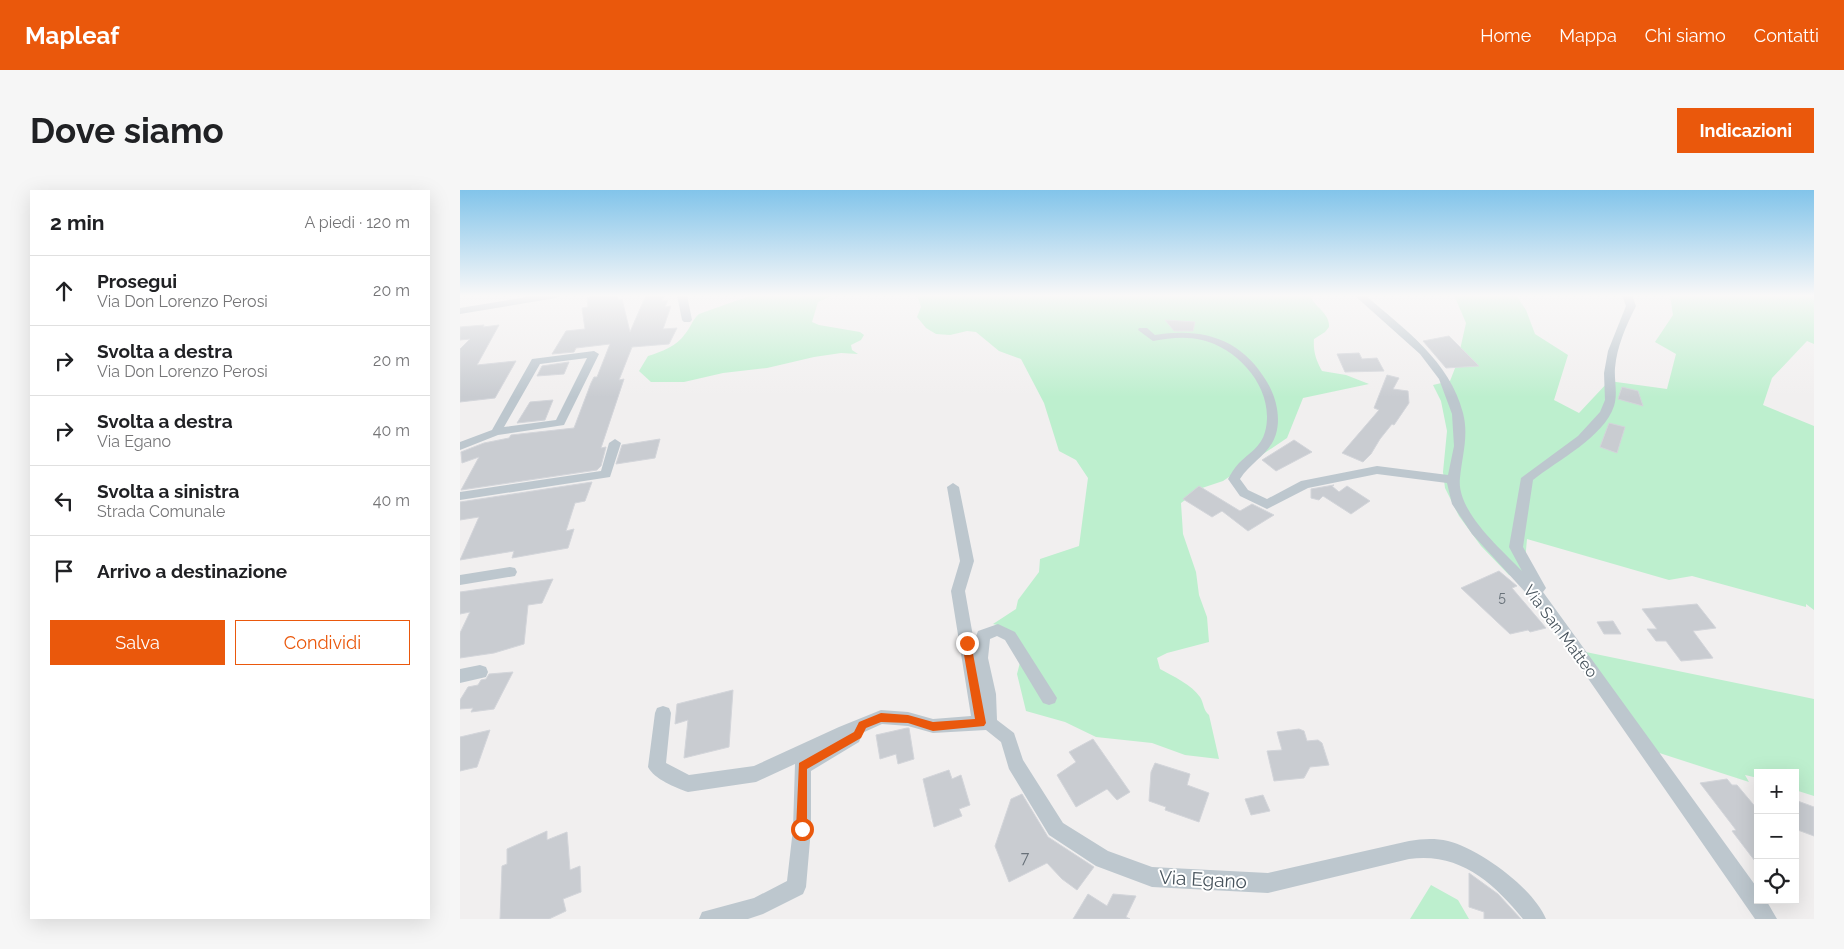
<!DOCTYPE html>
<html lang="it">
<head>
<meta charset="utf-8">
<style>
  body { margin:0; font-family:Raleway,sans-serif; background:#f6f6f6; color:#202124 }
  .controls { position:absolute; right:15px; bottom:15px; display:grid; overflow:hidden; border-radius:0px; box-shadow:0 5px 20px #0002 }
  .controls button { width:45px; height:45px; display:grid; place-items:center; padding:0; border:0; border-bottom:1px solid #e0e0e0; background:#fff; color:#202124; font:25px sans-serif }
  .stop { position:absolute; width:15px; height:15px; margin:-11px; border:4px solid #ea580c; border-radius:50%; background:#fff }
  .stop.end { background:#ea580c; border-color:#fff; box-shadow:0 1px 5px #0008 }
  .list { margin:0; padding:0; list-style:none }
  h2 { display:flex; justify-content:space-between; align-items:center; height:65px; margin:0; padding:0 20px; font-size:21px }
  h2 small { font-size:16px; font-weight:400; color:#757577 }
  .list li { display:grid; grid-template-columns:32px 1fr auto; gap:15px; align-items:center; box-sizing:border-box; height:70px; padding:0 20px; border-top:1px solid #e0e0e0 }
  .list b { display:block; font-size:19px; white-space:nowrap }
  .list p { margin:0; font-size:16px; white-space:nowrap; color:#757577 }
  .list em { font-size:16px; font-style:normal; color:#757577 }
  .actions { display:flex; gap:10px; padding:15px 20px }
  .actions a { flex:1; padding:11px 0; border:1px solid #ea580c; border-radius:0px; text-align:center; font-size:18px; color:#ea580c }
  .actions .main { background:#ea580c; color:#fff }
  .icon { flex:none; width:28px; height:28px; fill:none; stroke:currentColor; stroke-width:2; stroke-linecap:round; stroke-linejoin:round }
  .map { position:relative; flex:none; width:1354px; height:729px; overflow:hidden; border-radius:0px }
  header { display:flex; align-items:center; gap:30px; box-sizing:border-box; height:70px; padding:0 25px; background:#ea580c; color:#fff }
  header strong { font-size:24px }
  nav { display:flex; gap:28px; margin-inline-start:auto; font-size:18px }
  .intro { display:flex; align-items:center; justify-content:space-between; box-sizing:border-box; height:120px; padding:0 30px }
  h1 { margin:0; font-size:35px }
  .button { padding:12px 22px; border-radius:0px; background:#ea580c; color:#fff; font-size:18px; font-weight:700 }
  main { display:flex; gap:30px; padding:0 30px }
  aside { flex:1; background:#fff; border-radius:0px; box-shadow:0 5px 20px #0002 }
  .map>svg:first-child { display:block }
  .green { fill:#bdefce }
  .building { fill:#c9ccd1; stroke:#d3d5da }
  .lines { fill:none; stroke-linecap:round; stroke-linejoin:round }
  .street { fill:#bdc7ce; fill-rule:evenodd }
  .route { fill:#ea580c }
  .labels { text-anchor:middle; stroke-width:4; stroke-linejoin:round; paint-order:stroke }
  .number-label { font-size:14px; fill:#687179 }
  .street-label { font-size:16px; fill:#47535c; stroke:#fff }
  .near-number-label { font-size:16px; fill:#687179 }
  .near-street-label { font-size:19px; fill:#47535c; stroke:#fff }
</style>
</head>
<body>
<header>
<strong>Mapleaf</strong>
<nav><a>Home</a><a>Mappa</a><a>Chi siamo</a><a>Contatti</a></nav>
</header>
<div class="intro"><h1>Dove siamo</h1><a class="button">Indicazioni</a></div>
<main>
<aside>
<h2>2 min<small>A piedi · 120 m</small></h2>
<ul class="list">
<li><svg class="icon" aria-label="ahead" viewBox="0 0 24 24"><path d="M12 20V5M6 11l6-6 6 6"/></svg><div><b>Prosegui</b><p>Via Don Lorenzo Perosi</p></div><em>20 m</em></li>
<li><svg class="icon" aria-label="right" viewBox="0 0 24 24"><path d="M7 20v-9h11M14 6l5 5-5 5"/></svg><div><b>Svolta a destra</b><p>Via Don Lorenzo Perosi</p></div><em>20 m</em></li>
<li><svg class="icon" aria-label="right" viewBox="0 0 24 24"><path d="M7 20v-9h11M14 6l5 5-5 5"/></svg><div><b>Svolta a destra</b><p>Via Egano</p></div><em>40 m</em></li>
<li><svg class="icon" aria-label="left" viewBox="0 0 24 24"><path d="M17 20v-9H6M10 6l-5 5 5 5"/></svg><div><b>Svolta a sinistra</b><p>Strada Comunale</p></div><em>40 m</em></li>
<li><svg class="icon" aria-label="arrive" viewBox="0 0 24 24"><path d="M6 21V4h12l-3 4 3 4H6"/></svg><div><b>Arrivo a destinazione</b></div></li>
</ul>
<div class="actions"><a class="main">Salva</a><a>Condividi</a></div>
</aside>
<div class="map">
<svg width="1354" height="729" viewBox="0 0 1354 729">
  <rect width="100%" height="100%" fill="#f1efef"/>
  <path class="green" d="M 292,105 L 374,105 L 358,112 L 352,132 L 359,135 L 400,142 L 404,145 L 401,150 L 391,155 L 392,160 L 398,164 L 381,163 L 354,167 L 307,178 L 263,183 L 224,192 L 191,192 L 179,181 L 188,166 C 201,162 217,156 225,144 C 231,137 232,130 239,124 Z
    M 457,105 L 850,105 C 854,117 870,123 869,137 L 865,142 L 854,149 C 853,161 856,170 862,181 L 886,185 L 909,194 L 843,208 L 827,248 L 763,291 L 742,298 L 721,313 L 723,344 L 736,382 L 739,405 L 747,427 L 749,452 L 707,463 L 697,468 L 700,479 C 713,486 732,495 740,507 C 744,513 743,520 749,525 L 759,569 L 725,565 L 692,553 L 636,547 L 605,532 L 566,521 L 557,484 L 563,461 C 554,449 549,437 533,434 L 556,419 L 558,410 L 579,382 L 580,369 L 619,356 L 628,288 L 616,270 L 599,261 L 584,213 L 561,169 L 539,161 L 516,142 L 507,141 L 490,145 L 476,144 L 466,138 L 457,127 L 461,117 Z
    M 994,105 L 1056,105 L 1066,120 L 1075,144 L 1108,165 L 1094,210 L 1119,223 L 1149,191 L 1207,199 L 1216,164 L 1195,152 L 1213,125 L 1210,105 L 1354,105 L 1354,154 L 1347,151 L 1312,188 L 1303,215 L 1354,236 L 1354,420 L 1346,414 L 1346,417 L 1232,386 L 1209,390 L 1067,349 L 1065,371 L 1084,399 L 1049,385 L 1021,356 L 999,326 L 985,298 L 983,282 L 987,241 L 981,211 L 973,195 L 990,191 L 997,173 L 1006,133 Z
    M 1116,460 L 1354,509 L 1354,606 L 1335,600 L 1335,583 L 1298,583 L 1298,588 L 1285,585 L 1289,592 L 1187,559 Z
    M 971,695 L 998,710 L 1009,729 L 950,729 Z"/>
  <path class="building" d="M 141,105 L 157,105 L 158,110 L 162,109 L 170,142 L 186,105 L 205,105 L 202,111 L 208,110 L 205,117 L 211,116 L 203,139 L 217,138 L 209,154 L 172,157 L 159,190 L 164,189 L 141,258 L 146,257 L 141,276 L 137,280 L 1,300 L 19,267 L 2,273 L 1,262 L 24,253 L 49,248 L 51,245 L 114,238 L 131,193 L 134,187 L 137,187 L 150,154 L 116,158 L 114,162 L 92,164 L 106,141 L 125,139 L 122,118 L 128,117 L 127,108 Z
    M 705,130 L 735,132 L 733,141 L 714,141 Z
    M 24,135 L 23,137 L 39,135 L 17,175 L 56,171 L 35,208 L 0,212 L 0,159 L 10,149 L 0,150 L 0,137 Z
    M 989,146 L 1019,176 L 986,178 L 963,151 Z
    M 899,163 L 902,169 L 917,168 L 924,181 L 885,182 L 877,164 Z
    M 109,172 L 104,184 L 77,186 L 82,176 Z
    M 927,185 L 939,188 L 933,199 L 948,201 L 949,213 L 934,235 L 932,234 L 920,249 L 911,264 L 903,272 L 882,263 L 919,220 L 914,218 Z
    M 1162,197 L 1178,201 L 1183,216 L 1158,209 Z
    M 93,210 L 85,230 L 57,233 L 70,212 Z
    M 1149,233 L 1165,237 L 1157,263 L 1140,257 Z
    M 200,249 L 195,268 L 156,274 L 162,255 Z
    M 834,250 L 852,262 L 816,281 L 802,270 Z
    M 132,292 L 125,311 L 115,313 L 106,341 L 114,339 L 108,358 L 52,368 L 54,361 L 0,370 L 19,327 L 0,330 L 0,312 Z
    M 874,295 L 872,296 L 879,302 L 887,296 L 910,311 L 891,324 L 863,306 L 859,310 L 851,308 L 851,299 Z
    M 739,296 L 780,321 L 792,314 L 814,325 L 788,341 L 762,321 L 752,327 L 723,309 Z
    M 1039,381 L 1057,396 L 1052,398 L 1086,438 L 1070,442 L 1068,440 L 1050,444 L 1001,398 Z
    M 93,389 L 82,413 L 68,415 L 64,454 L 34,463 L 0,468 L 0,443 L 10,422 L 0,424 L 0,402 Z
    M 1237,414 L 1256,438 L 1233,441 L 1253,468 L 1221,471 L 1206,451 L 1196,451 L 1187,439 L 1197,439 L 1182,419 Z
    M 1153,431 L 1161,444 L 1144,444 L 1137,432 Z
    M 53,482 L 34,519 L 11,522 L 13,518 L 0,519 L 0,510 L 8,497 L 18,495 L 21,490 L 26,489 L 29,484 Z
    M 273,500 L 269,557 L 224,568 L 228,530 L 215,534 L 217,514 Z
    M 447,538 L 449,538 L 454,569 L 438,574 L 436,564 L 420,569 L 416,545 Z
    M 839,539 L 844,541 L 847,551 L 858,550 L 862,553 L 869,575 L 850,577 L 844,588 L 814,591 L 807,561 L 822,560 L 817,542 Z
    M 30,540 L 17,577 L 0,581 L 0,547 Z
    M 633,549 L 670,602 L 657,610 L 647,599 L 616,617 L 597,585 L 616,572 L 609,562 Z
    M 695,573 L 730,584 L 727,595 L 749,603 L 739,632 L 705,620 L 706,617 L 689,611 L 691,582 Z
    M 489,580 L 492,589 L 501,585 L 510,615 L 499,619 L 502,626 L 474,637 L 463,589 Z
    M 1267,589 L 1272,595 L 1277,595 L 1298,620 L 1298,675 L 1272,641 L 1276,640 L 1240,593 Z
    M 562,604 L 588,647 L 634,677 L 617,700 L 602,689 L 587,673 L 549,692 L 535,656 L 551,609 Z
    M 803,605 L 810,621 L 791,625 L 785,609 Z
    M 1335,610 L 1354,617 L 1354,646 L 1335,639 Z
    M 87,641 L 87,650 L 107,642 L 110,680 L 120,676 L 121,702 L 103,709 L 106,721 L 89,729 L 40,729 L 42,676 L 47,674 L 47,659 Z
    M 1009,683 L 1038,704 L 1061,729 L 1024,729 L 1024,722 L 1009,717 Z
    M 628,704 L 647,716 L 653,704 L 676,706 L 666,727 L 670,729 L 613,729 Z"/>
  <g class="lines">
    <path class="street" d="M 79,105 L 101,105 L 96,108 L 0,124 L 0,118 Z
      M 217,105 L 227,105 L 232,130 L 230,132 L 224,132 L 222,130 Z
      M 894,105 L 905,105 C 944,139 990,171 1003,223 C 1009,246 1002,266 1000,288 C 996,321 1041,359 1062,381 L 1049,357 L 1061,288 L 1118,246 L 1140,222 L 1145,210 L 1144,183 L 1148,161 L 1166,116 L 1162,105 L 1172,105 L 1176,116 C 1166,136 1157,156 1155,178 C 1154,190 1158,203 1154,216 C 1144,247 1098,270 1073,290 L 1063,357 L 1086,398 L 1083,402 L 1298,699 L 1298,710 L 1306,710 L 1317,729 L 1295,729 L 1077,415 L 1012,344 L 992,314 L 987,293 L 917,284 L 848,298 L 807,319 L 780,306 L 768,289 C 771,284 774,278 779,273 C 789,263 801,257 805,242 C 816,201 780,159 742,150 C 726,146 709,148 693,151 L 678,140 L 679,138 L 687,138 L 695,145 C 743,137 782,149 807,192 C 816,207 821,227 816,244 C 810,264 791,272 780,289 L 788,300 L 807,309 L 841,291 L 917,276 L 988,285 L 994,256 L 992,224 L 979,189 L 960,164 Z
      M 134,161 L 139,164 L 104,235 L 38,245 L 0,260 L 0,252 L 32,240 L 72,169 ZM 127,168 L 96,230 L 44,237 L 80,174 Z
      M 155,249 L 161,253 L 150,287 L 0,310 L 0,302 L 141,281 L 149,253 Z
      M 493,293 L 499,297 L 514,371 L 505,401 L 514,452 L 518,441 L 538,434 L 555,442 L 597,508 L 595,513 L 589,515 L 583,513 L 545,450 L 537,446 L 530,449 L 528,468 L 536,504 L 537,530 L 554,543 L 563,570 L 603,633 L 648,661 L 692,677 L 808,683 L 949,651 C 962,649 974,648 988,651 C 1020,659 1073,698 1086,729 L 1063,729 C 1033,692 999,662 949,669 L 808,703 L 692,697 L 636,676 L 589,645 L 549,579 L 541,552 L 526,540 L 473,543 L 448,536 L 422,534 L 400,544 L 401,547 L 399,552 L 351,581 L 351,639 L 346,697 L 343,704 L 303,724 L 288,729 L 239,729 L 242,722 L 294,708 L 327,691 L 333,639 L 335,574 L 296,592 L 228,602 C 216,598 194,589 188,577 L 195,523 L 197,518 L 203,516 L 209,518 L 211,523 L 206,573 L 229,585 L 294,576 L 379,537 L 421,520 L 448,522 L 473,529 L 511,526 L 491,401 L 500,371 L 487,297 Z
      M 50,377 L 55,378 L 57,382 L 55,386 L 0,395 L 0,385 Z
      M 20,475 L 26,477 L 28,482 L 26,487 L 0,493 L 0,479 Z"/>
  </g>
  <linearGradient id="sky" x2="0" y2="1"><stop stop-color="#82c4ea"/><stop offset="0.51" stop-color="#f9f8f8"/><stop offset="1" stop-color="#f9f8f8" stop-opacity="0"/></linearGradient>
  <rect width="1354" height="207" fill="url(#sky)"/>
  <path class="route" d="M 507,450 L 511,453 L 526,533 L 524,536 L 473,541 L 448,533 L 421,532 L 406,538 L 401,548 L 347,579 L 347,639 L 346,642 L 342,644 L 338,642 L 336,639 L 339,573 L 394,542 L 399,532 L 421,523 L 448,525 L 473,532 L 515,529 L 502,453 Z"/>
  <g class="labels">
    <g class="number-label">
      <text x="1042" y="412">5</text>
    </g>
    <g class="street-label">
      <text transform="translate(1101 441) rotate(53)" y="6">Via San Matteo</text>
    </g>
    <g class="near-number-label">
      <text x="565" y="673">7</text>
    </g>
    <g class="near-street-label">
      <text transform="translate(743 689) rotate(3)" y="7">Via Egano</text>
    </g>
  </g>
</svg>
<div class="controls">
<button>+</button>
<button>−</button>
<button><svg class="icon" aria-label="locate" viewBox="0 0 24 24"><circle cx="12" cy="12" r="6"/><path d="M12 2v4M12 18v4M2 12h4M18 12h4"/></svg></button>
</div>
<div class="stop" style="left:342px;top:639px"></div>
<div class="stop end" style="left:507px;top:453px"></div>
</div>
</main>
</body>
</html>
